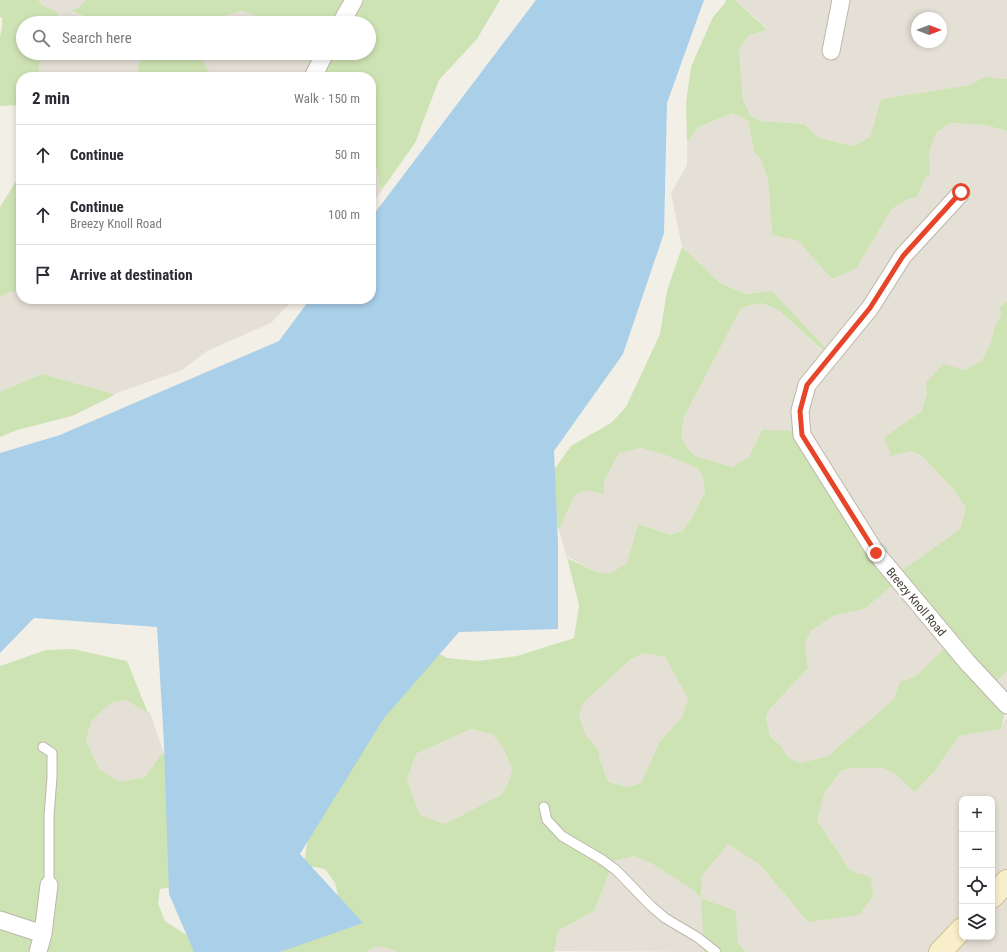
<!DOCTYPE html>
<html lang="en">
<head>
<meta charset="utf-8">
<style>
  body { margin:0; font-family:"Roboto Condensed",sans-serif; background:#f7f7f7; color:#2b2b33 }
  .controls { position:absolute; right:12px; bottom:12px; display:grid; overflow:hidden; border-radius:8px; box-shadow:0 2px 6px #0003 }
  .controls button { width:36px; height:36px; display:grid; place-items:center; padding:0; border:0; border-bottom:1px solid #e1e1e2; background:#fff; color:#2b2b33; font:20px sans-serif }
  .compass { position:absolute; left:911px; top:12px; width:36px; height:36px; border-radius:50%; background:#fff; box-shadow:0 2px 6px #0003; rotate:90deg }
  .stop { position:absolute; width:12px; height:12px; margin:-9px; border:3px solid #e6452a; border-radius:50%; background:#fff }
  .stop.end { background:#e6452a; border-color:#fff; box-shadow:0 1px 4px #0008 }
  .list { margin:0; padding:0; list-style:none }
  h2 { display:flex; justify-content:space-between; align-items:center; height:52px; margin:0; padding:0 16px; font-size:17px }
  h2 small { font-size:13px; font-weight:400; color:#7c7c81 }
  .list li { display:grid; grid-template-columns:26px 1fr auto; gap:12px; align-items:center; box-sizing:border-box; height:60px; padding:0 16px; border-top:1px solid #e1e1e2 }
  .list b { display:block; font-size:15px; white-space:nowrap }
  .list p { margin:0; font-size:13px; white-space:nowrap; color:#7c7c81 }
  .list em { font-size:13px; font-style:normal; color:#7c7c81 }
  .icon { flex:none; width:22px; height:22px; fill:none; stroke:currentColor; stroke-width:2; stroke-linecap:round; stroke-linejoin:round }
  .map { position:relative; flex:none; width:1007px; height:952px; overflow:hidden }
  .search { position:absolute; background:#fff; box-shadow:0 2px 6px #0003; left:16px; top:16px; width:360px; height:44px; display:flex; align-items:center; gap:10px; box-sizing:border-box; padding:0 14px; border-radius:22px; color:#7c7c81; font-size:15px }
  .panel { position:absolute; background:#fff; box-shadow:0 2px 6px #0003; left:16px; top:72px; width:360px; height:232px; border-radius:16px }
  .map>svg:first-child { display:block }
  .residential { fill:#e5e0d6; fill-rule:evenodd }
  .green { fill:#cee3b3; fill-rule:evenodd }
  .water { fill:#a9cfe9 }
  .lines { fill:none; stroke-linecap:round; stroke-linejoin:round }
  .service-casing { stroke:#bcb6ab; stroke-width:11 }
  .minor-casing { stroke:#bcb6ab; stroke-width:19 }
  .secondary-casing { stroke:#cec09a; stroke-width:24 }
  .service { stroke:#fff; stroke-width:9 }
  .minor { stroke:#fff; stroke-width:17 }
  .secondary { stroke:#f9eeca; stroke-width:22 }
  .route { stroke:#e6452a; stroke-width:5 }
  .labels { text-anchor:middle; stroke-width:4; stroke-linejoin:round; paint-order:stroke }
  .street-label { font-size:12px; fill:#443f37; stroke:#fff }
</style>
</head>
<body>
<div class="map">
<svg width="1007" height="952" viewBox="0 0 1007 952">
  <rect width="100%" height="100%" fill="#f2efe7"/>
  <path class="residential" d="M 38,0 L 86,0 L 78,8 L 72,12 L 103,23 L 49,23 L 60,13 L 43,6 Z
    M 735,0 L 1007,0 L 1007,79 L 984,77 L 970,85 L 881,99 L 870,137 L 854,146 L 819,138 L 804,124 L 761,121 L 751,116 L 743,100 L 739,50 L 749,35 L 768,30 L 764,25 ZM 917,18 L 941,18 L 941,42 L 917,42 Z
    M 242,11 L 279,23 L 217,23 L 220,17 Z
    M 41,53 L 142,53 L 136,77 L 40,77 L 37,73 Z
    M 204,53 L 328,53 L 317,77 L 212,77 L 203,61 Z
    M 732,113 L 748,121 L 754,152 L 761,160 L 768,180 L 772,235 L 798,241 L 832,279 L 857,268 L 863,257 L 892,209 L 909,198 L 916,198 L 926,177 L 930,174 L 929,153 L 936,133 L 950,123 L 985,125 L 1007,131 L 1007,301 L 1000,307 L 1001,315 L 994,328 L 991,342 L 982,360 L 965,370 L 926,385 L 927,393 L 922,411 L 884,437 L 922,456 L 953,489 L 966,508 L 960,529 L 897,574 L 762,430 L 749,457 L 732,467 L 695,456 L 689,450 L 681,437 L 684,417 L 741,308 L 761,303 L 777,309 L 830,358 L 772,291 L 746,294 L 720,283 L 682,247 L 671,193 L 687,165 L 687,142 L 699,127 Z
    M 371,164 L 377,169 L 381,191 L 371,206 Z
    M 10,292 L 21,292 L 21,299 L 294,299 L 271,323 L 207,351 L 182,370 L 114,394 L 42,374 L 0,392 L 0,297 Z
    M 641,448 L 664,454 L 697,468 L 702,475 L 705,492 L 693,516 L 682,531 L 670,535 L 638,524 L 627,564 L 609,574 L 597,572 L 566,556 L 559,530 L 574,496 L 604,481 L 619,453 Z
    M 898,580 L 952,642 L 916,676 L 900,682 L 894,699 L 828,756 L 800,763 L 788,757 L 779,744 L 770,737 L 766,717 L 770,709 L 808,668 L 805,643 L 811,631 L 833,616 L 864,609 Z
    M 644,653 L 665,657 L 688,699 L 682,717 L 660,741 L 641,783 L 628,787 L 608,782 L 600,760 L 599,750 L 585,734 L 579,715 L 582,703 L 631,659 Z
    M 1007,671 L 1007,702 L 993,685 Z
    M 126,700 L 150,713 L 164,753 L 160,756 L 145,777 L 120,782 L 99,769 L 86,740 L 92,720 L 111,703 Z
    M 1007,716 L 1007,952 L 745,952 L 738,943 L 736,912 L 702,898 L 704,952 L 554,951 L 558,931 L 594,911 L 614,861 L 635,856 L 654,865 L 693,890 L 701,898 L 702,876 L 728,844 L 760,865 L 795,907 L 858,874 L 849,869 L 817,820 L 825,792 L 841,771 L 853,768 L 883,768 L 895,774 L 916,791 L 934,772 L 959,736 L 1000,729 ZM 962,799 L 992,799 L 992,937 L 962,937 Z
    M 471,729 L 492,734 L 503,748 L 512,768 L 510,779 L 502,794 L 445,824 L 420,815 L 407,779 L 416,754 Z
    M 377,946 L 394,950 L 398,952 L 366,952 Z"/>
  <path class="green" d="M 0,0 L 38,0 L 43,6 L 60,13 L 49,23 L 23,23 L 23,53 L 41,53 L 38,73 L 40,77 L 21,77 L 21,105 L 0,106 L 0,36 L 2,28 L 2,18 L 0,17 Z
    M 86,0 L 500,0 L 477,39 L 439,80 L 415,143 L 381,191 L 377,169 L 371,164 L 371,77 L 317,77 L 328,53 L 369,53 L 369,23 L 279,23 L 242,11 L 220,17 L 217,23 L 103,23 L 71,11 L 78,8 Z
    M 726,0 L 735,0 L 768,30 L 749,35 L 739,50 L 743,100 L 751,116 L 761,121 L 804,124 L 819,138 L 854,146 L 870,137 L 881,99 L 970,85 L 984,77 L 1007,79 L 1007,131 L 985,125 L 950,123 L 936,133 L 929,153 L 930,174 L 926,177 L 916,198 L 909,198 L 892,209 L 863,257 L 857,268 L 832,279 L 798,241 L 772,235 L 768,180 L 761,160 L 754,152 L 748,121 L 732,113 L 699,127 L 687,142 L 686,103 L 691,67 L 713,17 L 725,3 Z
    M 142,53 L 204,53 L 203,61 L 212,77 L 136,77 Z
    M 21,173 L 21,292 L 10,292 L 0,297 L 0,207 Z
    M 682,247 L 720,283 L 746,294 L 772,291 L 833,356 L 831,358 L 777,309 L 761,303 L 741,308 L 684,417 L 681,437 L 689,450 L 695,456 L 732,467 L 749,457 L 762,430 L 805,431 L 897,574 L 960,529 L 966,508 L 953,489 L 922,456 L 911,451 L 891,456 L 884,437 L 922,411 L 927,393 L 926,385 L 926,383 L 943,364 L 965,370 L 982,360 L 991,342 L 994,328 L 1001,315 L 1000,307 L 1007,301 L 1007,671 L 993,685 C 1007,704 1007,706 1001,729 L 959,736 L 934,772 L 915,792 L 895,774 L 883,768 L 853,768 L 841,771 L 825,792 L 817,820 L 849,869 L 858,874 L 860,873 L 871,878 L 873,896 L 859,915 L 808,922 L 760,865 L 728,844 L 702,876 L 701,898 L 736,911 L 738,943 L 745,952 L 704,952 L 701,898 L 693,890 L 654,865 L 635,856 L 614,861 L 594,911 L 558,931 L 554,952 L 398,952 L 394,950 L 377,946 L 366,952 L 281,952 L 319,928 L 340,905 L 335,883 L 325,869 L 304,865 L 310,823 L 430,649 L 447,658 L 478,661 L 517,656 L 574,638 L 579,605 L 567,558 L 597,572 L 609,574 L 627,563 L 638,524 L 670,535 L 682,531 L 693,516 L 705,492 L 702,475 L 697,468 L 663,454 L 641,448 L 619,453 L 604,481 L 604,494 L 586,490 L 574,496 L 559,530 L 548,501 L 553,471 L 571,446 L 611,423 L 626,407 L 660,334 L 667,291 ZM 898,581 L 951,642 L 916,676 L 900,682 L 894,699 L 828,756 L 800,763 L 788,757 L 779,744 L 770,737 L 766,717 L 770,709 L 808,668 L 805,643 L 811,631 L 833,616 L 864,609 ZM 644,653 L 665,657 L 688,699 L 682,717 L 660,741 L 641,783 L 628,787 L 608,782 L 600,760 L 599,750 L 585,734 L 579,715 L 583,703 L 631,659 ZM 471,729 L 492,734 L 503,748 L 512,768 L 510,779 L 502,794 L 445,824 L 420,815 L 407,779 L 416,754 Z
    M 42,374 L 114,394 L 111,397 L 72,416 L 17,430 L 0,437 L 0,392 Z
    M 73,649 L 127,661 L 148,713 L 126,700 L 111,703 L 92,720 L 86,740 L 99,769 L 120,782 L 145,777 L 160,756 L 164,753 L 187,806 L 179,886 L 160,889 L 158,903 L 165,921 L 212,952 L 0,952 L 0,666 L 46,650 Z"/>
  <path class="water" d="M 536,0 L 704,0 L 667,103 L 664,233 L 623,354 L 554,451 L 558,544 L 558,629 L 459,632 L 384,718 L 300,854 L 363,923 L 280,952 L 194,952 L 169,894 L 164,744 L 157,627 L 34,618 L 0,653 L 0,453 L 60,435 L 279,341 L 310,299 L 371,299 L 371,218 Z"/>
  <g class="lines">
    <g class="service-casing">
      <path id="service" d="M 43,747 L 52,753 L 52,777 L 49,816 L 49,885
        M 544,807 L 547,820 L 562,836 L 601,859 L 616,870 L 651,906 L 665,918 L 697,937 L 716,952"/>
    </g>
    <g class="minor-casing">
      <path id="minor" d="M 341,23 L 354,0
        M 831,51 L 841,0
        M 313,77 L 325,53
        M 961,193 L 903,256 L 870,308 L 807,385 L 800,411 L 802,435 L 876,553 L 967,662 L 1007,705
        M 0,920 L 43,934
        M 38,952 L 43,934 L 49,885"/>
    </g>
    <g class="secondary-casing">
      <path id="secondary" d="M 992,897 L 1007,881
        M 940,952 L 962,929"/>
    </g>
    <use href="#service" class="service"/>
    <use href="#minor" class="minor"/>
    <use href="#secondary" class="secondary"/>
  </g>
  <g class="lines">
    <path class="route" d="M 876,553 L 802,435 L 800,411 L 807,385 L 870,308 L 903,256 L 961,192"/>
  </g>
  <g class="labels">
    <g class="street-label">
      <text transform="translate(916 602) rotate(50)" y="4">Breezy Knoll Road</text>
    </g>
  </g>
</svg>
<div class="controls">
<button>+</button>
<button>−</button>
<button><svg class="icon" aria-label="locate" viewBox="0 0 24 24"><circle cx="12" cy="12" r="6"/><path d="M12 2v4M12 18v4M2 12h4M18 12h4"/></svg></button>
<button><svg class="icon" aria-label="layers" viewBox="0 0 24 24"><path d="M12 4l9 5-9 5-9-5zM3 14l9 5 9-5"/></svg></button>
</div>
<svg class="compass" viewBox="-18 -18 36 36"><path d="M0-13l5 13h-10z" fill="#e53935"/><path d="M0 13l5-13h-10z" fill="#7c7c81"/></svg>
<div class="stop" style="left:961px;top:192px"></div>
<div class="stop end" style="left:876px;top:553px"></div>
<div class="search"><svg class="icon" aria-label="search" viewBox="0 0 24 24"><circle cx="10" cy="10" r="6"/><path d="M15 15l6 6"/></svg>Search here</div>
<section class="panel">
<h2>2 min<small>Walk · 150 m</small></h2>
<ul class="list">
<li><svg class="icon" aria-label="ahead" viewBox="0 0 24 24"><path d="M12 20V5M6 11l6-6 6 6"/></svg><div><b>Continue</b></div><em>50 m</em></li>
<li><svg class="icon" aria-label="ahead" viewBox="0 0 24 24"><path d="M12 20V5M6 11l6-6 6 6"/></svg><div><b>Continue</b><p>Breezy Knoll Road</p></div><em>100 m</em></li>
<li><svg class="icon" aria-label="arrive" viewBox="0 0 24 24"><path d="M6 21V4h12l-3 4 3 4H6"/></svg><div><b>Arrive at destination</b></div></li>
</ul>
</section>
</div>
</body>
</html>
